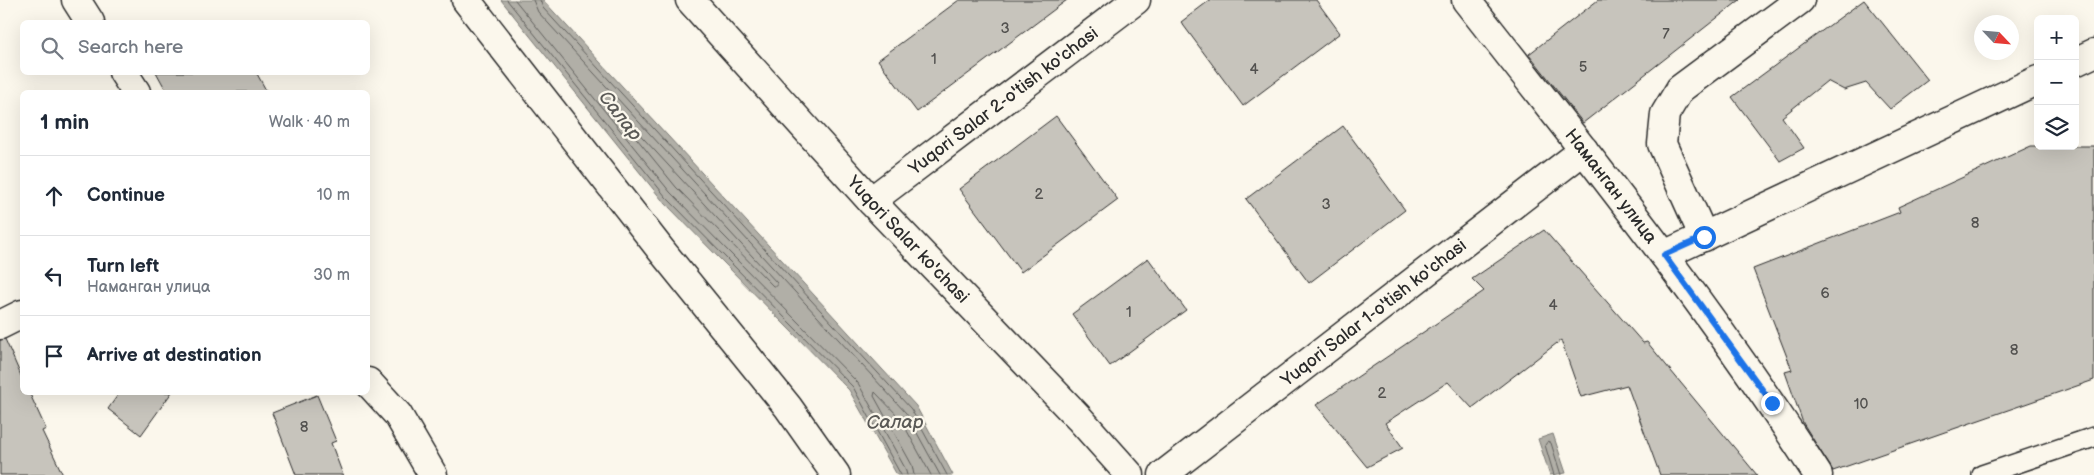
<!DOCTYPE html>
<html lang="en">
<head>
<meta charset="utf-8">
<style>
  body { margin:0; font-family:"Balsamiq Sans",sans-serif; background:#f6f6f7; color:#1f2937 }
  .controls { position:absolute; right:15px; top:15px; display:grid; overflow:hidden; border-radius:8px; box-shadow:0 5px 20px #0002 }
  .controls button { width:45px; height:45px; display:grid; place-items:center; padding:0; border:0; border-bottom:1px solid #e0e1e3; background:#fff; color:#1f2937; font:25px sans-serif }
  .compass { position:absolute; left:1974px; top:15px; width:45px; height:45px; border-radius:50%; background:#fff; box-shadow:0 5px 20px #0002; rotate:116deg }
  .stop { position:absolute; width:15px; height:15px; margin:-11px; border:4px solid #1a73e8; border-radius:50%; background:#fff }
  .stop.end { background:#1a73e8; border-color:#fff; box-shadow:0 1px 5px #0008 }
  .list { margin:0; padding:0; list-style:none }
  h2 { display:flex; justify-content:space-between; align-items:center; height:65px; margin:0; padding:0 20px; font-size:21px }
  h2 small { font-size:16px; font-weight:400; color:#747a83 }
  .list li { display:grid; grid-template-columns:32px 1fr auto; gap:15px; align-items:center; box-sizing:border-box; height:80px; padding:0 20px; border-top:1px solid #e0e1e3 }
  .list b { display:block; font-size:19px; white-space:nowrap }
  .list p { margin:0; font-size:16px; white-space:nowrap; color:#747a83 }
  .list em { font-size:16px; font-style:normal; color:#747a83 }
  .icon { flex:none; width:28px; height:28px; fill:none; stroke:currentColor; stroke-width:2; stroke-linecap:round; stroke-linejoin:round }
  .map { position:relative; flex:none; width:2094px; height:475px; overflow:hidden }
  .search { position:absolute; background:#fff; box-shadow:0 5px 20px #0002; left:20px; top:20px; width:350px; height:55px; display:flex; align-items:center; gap:12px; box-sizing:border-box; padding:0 18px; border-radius:8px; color:#747a83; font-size:19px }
  .panel { position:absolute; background:#fff; box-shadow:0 5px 20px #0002; left:20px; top:90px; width:350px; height:305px; border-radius:8px }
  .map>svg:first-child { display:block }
  .water { fill:#b1afa7; stroke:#7b7a75 }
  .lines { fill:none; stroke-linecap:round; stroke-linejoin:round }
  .shore { stroke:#61605d; stroke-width:1 }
  .building { fill:#c7c4bc; stroke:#2b2b2b }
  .service-casing { stroke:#2b2b2b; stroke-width:22 }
  .minor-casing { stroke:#2b2b2b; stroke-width:31 }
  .service { stroke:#fbf7ec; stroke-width:19 }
  .minor { stroke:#fbf7ec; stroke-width:28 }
  .route { stroke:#1a73e8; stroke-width:6 }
  .labels { text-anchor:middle; stroke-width:4.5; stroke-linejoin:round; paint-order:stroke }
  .number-label { font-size:15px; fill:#52514f }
  .street-label { font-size:18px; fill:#2b2b2b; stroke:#fbf7ec }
  .water-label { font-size:19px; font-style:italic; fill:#5a5956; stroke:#fbf7ec }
</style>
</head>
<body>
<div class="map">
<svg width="2094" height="475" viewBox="0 0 2094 475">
  <rect width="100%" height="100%" fill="#fbf7ec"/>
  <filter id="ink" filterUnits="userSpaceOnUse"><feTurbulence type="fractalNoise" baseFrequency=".02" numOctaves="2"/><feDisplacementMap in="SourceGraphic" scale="10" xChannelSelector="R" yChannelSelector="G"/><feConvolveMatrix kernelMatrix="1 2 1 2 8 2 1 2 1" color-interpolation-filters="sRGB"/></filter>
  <g filter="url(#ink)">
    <path class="water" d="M 501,0 L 543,0 L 916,406 L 953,475 L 897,475 L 849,390 L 662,200 Z
      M 1553,434 L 1566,473 L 1550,475 L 1538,439 Z"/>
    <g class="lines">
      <path class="shore" d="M 507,0 L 666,197 L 853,387 L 901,475
        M 515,0 L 670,192 L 858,383 L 905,468 L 907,475
        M 533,0 L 538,12 L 906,413 L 940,475
        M 540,0 L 543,8 L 911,409 L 947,475
        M 629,125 L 632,126 L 777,283 L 777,286 L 773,286 L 676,187 L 629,129 Z
        M 914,475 L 912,465 L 874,396 L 875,392 L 900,418 L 931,475
        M 1554,475 L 1545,445 L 1548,441 L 1551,443 L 1561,475"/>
    </g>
    <path class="building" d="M 959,0 L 1067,0 L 917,112 L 878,60 Z
      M 1210,0 L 1316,0 L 1340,33 L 1243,106 L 1181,22 Z
      M 1598,0 L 1740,0 L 1583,123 L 1529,54 Z
      M 1864,0 L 1928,80 L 1890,109 L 1866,83 L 1844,90 L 1827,81 L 1782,117 L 1804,148 L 1780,161 L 1732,97 Z
      M 156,72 L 256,72 L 267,92 L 167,92 Z
      M 1056,116 L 1118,200 L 1021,272 L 959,189 Z
      M 1343,126 L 1405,210 L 1309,283 L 1246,199 Z
      M 2031,146 L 2094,146 L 2094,380 L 1833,471 L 1803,423 L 1785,372 L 1792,370 L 1753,269 L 1900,212 L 1898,207 Z
      M 1544,230 L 1643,343 L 1647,342 L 1757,475 L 1660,475 L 1627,385 L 1581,397 L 1561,340 L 1472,408 L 1448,382 L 1385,423 L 1403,448 L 1367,467 L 1316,405 L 1484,291 L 1472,279 Z
      M 1148,258 L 1186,310 L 1110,366 L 1072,314 Z
      M 5,339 L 22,378 L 22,392 L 29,392 L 46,429 L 42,431 L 63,475 L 0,475 L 0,340 Z
      M 120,392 L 172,392 L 141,435 L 108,409 Z
      M 317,395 L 336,441 L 331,443 L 343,475 L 296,475 L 272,413 Z"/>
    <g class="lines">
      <g class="service-casing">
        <path id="service" d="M 1982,475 L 2094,437"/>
      </g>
      <g class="minor-casing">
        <g id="minor">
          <path d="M 76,0 L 90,22"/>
          <path d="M 466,0 L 661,250 L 788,407 L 836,475"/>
          <path id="s1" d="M 690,0 L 871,201 L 1079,418 L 1130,475"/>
          <path id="s2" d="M 1466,0 C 1588,155 1711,309 1818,475"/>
          <path d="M 2075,62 L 2094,53"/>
          <path d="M 123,72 L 136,92"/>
          <path id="s3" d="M 871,201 L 1136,0"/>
          <path d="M 1704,237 L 1662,144 L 1665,114 L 1680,89 L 1800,0"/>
          <path d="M 1664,255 L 2038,80"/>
          <path d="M 0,325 L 22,314"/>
          <path d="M 368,382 L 398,415 L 433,475"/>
          <path id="s4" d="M 1163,475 L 1584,150"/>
        </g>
      </g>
      <use href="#service" class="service"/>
      <use href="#minor" class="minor"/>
    </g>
  </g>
  <g class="lines" filter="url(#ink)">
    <path class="route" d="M 1704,237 L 1664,255 L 1772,403"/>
  </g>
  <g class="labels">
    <g class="number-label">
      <text x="1005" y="33">3</text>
      <text x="1666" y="39">7</text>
      <text x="934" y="64">1</text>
      <text x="1583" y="72">5</text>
      <text x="1254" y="74">4</text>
      <text x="1039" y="199">2</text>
      <text x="1326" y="209">3</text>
      <text x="1975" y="228">8</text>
      <text x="1825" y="298">6</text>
      <text x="1553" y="310">4</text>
      <text x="1129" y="317">1</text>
      <text x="2014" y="355">8</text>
      <text x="1382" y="398">2</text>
      <text x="1861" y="409">10</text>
      <text x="304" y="432">8</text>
    </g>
    <g class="street-label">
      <text dy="6" stroke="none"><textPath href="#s3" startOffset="166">Yuqori Salar 2-o'tish ko'chasi</textPath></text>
      <text dy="6" stroke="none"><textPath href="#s2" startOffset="236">Наманган улица</textPath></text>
      <text dy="6" stroke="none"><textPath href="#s1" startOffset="324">Yuqori Salar ko'chasi</textPath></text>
      <text dy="6" stroke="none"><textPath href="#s4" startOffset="266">Yuqori Salar 1-o'tish ko'chasi</textPath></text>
    </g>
    <g class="water-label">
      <text transform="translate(621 115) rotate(52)" y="7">Салар</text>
      <text x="895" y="428">Салар</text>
    </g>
  </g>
</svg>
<div class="controls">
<button>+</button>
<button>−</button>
<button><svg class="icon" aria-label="layers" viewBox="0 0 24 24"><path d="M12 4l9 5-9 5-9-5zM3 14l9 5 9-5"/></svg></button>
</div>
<svg class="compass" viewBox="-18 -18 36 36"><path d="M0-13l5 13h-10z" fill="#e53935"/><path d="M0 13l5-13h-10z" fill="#747a83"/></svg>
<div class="stop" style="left:1704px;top:237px"></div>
<div class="stop end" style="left:1772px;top:403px"></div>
<div class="search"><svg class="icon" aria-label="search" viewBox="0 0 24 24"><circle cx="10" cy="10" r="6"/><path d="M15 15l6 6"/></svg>Search here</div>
<section class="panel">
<h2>1 min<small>Walk · 40 m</small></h2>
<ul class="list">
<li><svg class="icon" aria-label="ahead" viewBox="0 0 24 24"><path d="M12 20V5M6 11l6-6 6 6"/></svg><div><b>Continue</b></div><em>10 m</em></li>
<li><svg class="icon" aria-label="left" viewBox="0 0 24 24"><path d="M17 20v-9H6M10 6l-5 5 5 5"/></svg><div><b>Turn left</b><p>Наманган улица</p></div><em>30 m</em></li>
<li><svg class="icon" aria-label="arrive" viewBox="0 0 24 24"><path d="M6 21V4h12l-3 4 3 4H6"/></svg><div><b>Arrive at destination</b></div></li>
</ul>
</section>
</div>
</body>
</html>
